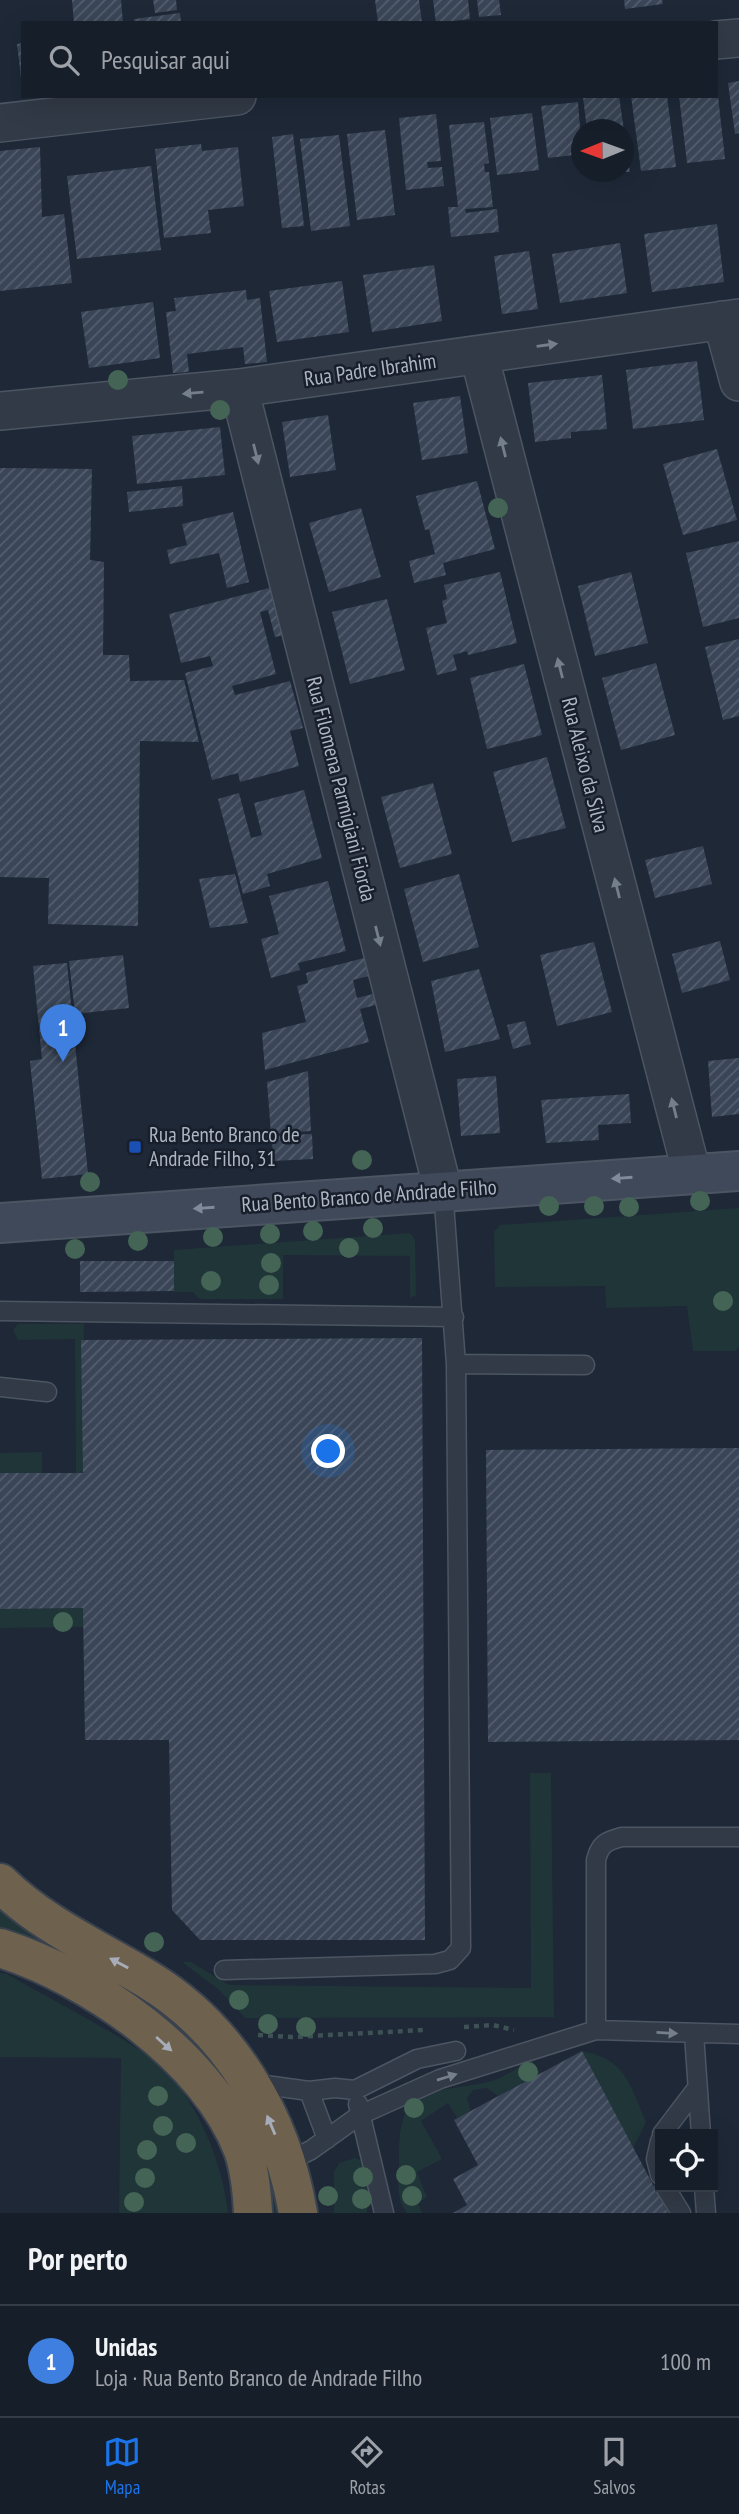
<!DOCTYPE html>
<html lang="pt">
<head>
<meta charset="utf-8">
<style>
  body { margin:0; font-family:"PT Sans Narrow",sans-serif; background:#1f2731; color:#f1f3f6 }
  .controls { position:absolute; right:21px; bottom:21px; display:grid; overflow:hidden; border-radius:0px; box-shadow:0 7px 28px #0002 }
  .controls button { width:63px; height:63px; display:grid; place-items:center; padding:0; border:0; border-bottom:2px solid #353c46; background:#161e29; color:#f1f3f6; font:35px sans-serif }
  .compass { position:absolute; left:571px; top:119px; width:63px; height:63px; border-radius:50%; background:#161e29; box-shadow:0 7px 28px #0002; rotate:269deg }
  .you { position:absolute; left:329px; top:1452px; width:24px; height:24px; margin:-18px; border:5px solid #fff; border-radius:50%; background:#1a73e8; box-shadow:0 0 0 10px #1a73e833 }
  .badge { display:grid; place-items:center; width:46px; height:46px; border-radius:50%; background:#1a73e8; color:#fff; font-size:23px; font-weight:700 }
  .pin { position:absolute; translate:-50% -58px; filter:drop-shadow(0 2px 4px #0008) }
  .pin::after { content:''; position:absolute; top:37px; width:24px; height:21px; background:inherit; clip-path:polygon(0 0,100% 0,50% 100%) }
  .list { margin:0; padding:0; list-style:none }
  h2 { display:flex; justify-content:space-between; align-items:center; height:91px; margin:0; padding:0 28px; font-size:30px }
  h2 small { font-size:23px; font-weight:400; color:#9ea2a8 }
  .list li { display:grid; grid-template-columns:46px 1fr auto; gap:21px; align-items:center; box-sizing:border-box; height:112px; padding:0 28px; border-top:2px solid #353c46 }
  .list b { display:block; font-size:26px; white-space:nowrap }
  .list p { margin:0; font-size:23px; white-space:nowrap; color:#9ea2a8 }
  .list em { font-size:23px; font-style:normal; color:#9ea2a8 }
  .icon { flex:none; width:38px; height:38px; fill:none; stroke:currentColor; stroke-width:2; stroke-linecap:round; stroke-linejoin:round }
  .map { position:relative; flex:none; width:739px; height:2213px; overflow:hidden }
  .search { position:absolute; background:#161e29; box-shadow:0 7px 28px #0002; left:21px; right:21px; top:21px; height:77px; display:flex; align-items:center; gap:18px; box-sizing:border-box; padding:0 24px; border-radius:0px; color:#9ea2a8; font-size:26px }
  .sheet { height:203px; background:#161e29 }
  nav { display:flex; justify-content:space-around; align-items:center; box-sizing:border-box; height:98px; border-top:2px solid #353c46; background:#161e29; font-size:19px; color:#9ea2a8 }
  nav a { display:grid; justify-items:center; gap:4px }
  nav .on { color:#1a73e8 }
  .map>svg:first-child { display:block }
  .green { fill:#203538 }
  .building { fill:url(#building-hatch) }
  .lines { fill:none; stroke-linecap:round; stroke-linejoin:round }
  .lane-casing { stroke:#4c5562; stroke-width:21 }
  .street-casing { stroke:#4c5562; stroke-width:40 }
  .secondary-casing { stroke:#4c5562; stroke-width:42 }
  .highway-casing { stroke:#39424e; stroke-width:42 }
  .path { stroke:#3e5255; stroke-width:4.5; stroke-dasharray:5 5; stroke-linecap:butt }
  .lane { stroke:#323a47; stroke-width:18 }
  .street { stroke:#323a47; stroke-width:37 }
  .secondary { stroke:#40495a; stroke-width:38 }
  .highway { stroke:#6e624e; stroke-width:38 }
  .tree { fill:#446456 }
  .oneway { fill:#757e8c }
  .oneway2 { fill:#818a9a }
  .oneway3 { fill:#a6adb8 }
  .transit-dot { fill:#1a4fb4; stroke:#181f2b; stroke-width:2.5 }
  .labels { text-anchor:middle; stroke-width:5; stroke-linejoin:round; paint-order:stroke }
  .street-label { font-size:21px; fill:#acb5c4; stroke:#181f2b }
  .poi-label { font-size:21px; fill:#acb5c4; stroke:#181f2b; text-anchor:start }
</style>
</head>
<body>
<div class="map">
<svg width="739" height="2213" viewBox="0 0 739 2213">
  <defs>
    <pattern id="building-hatch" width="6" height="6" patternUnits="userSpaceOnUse" patternTransform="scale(1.75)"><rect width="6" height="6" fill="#3a4657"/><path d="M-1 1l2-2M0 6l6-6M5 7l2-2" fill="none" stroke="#545e6e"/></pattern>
  </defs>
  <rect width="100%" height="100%" fill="#1e2837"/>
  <path class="green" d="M 739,1208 L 739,1346 L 736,1351 L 693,1351 L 687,1306 L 606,1308 L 605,1286 L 495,1287 L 494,1232 L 500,1225 Z
    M 410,1233 L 415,1240 L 416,1295 L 410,1298 L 410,1256 L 283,1255 L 283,1299 L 199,1299 L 193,1292 L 174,1292 L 174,1250 Z
    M 18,1324 L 84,1324 L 83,1473 L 76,1473 L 75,1339 L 18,1340 L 13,1330 Z
    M 42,1452 L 42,1473 L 0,1473 L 0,1453 Z
    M 83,1608 L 84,1627 L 0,1628 L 0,1609 Z
    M 530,1773 L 551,1773 L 554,2017 L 245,2018 L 218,1989 L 182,1962 L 191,1962 L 229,1985 L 531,1988 Z
    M 0,1910 C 41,1946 90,1965 137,1992 C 213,2037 270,2125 277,2213 L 269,2213 L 239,2110 L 0,1932 Z
    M 0,1973 L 7,1974 C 53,2001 103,2025 147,2055 C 192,2086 223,2160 228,2213 L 119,2213 L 121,2058 L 0,2057 Z
    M 582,2051 C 626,2059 630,2085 646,2122 L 633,2148 Z
    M 532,2060 L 540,2073 L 498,2096 L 487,2088 L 473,2090 L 467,2098 L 471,2111 L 457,2118 L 448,2103 L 421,2121 L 442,2159 L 417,2172 L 427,2197 L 418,2203 L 422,2213 L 407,2213 C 395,2198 399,2179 399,2161 C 398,2082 427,2095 488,2082 C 505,2078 517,2067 532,2060 Z
    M 355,2158 L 365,2162 L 369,2185 L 367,2213 L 334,2213 L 334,2172 L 339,2163 Z"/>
  <path class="building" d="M 72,0 L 121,0 L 123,23 L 74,23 Z
    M 153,0 L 176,0 L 177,10 L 155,13 Z
    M 375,0 L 419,0 L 422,23 L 378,23 Z
    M 433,0 L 468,0 L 470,19 L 436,23 Z
    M 477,0 L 499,0 L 501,15 L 479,17 Z
    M 624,0 L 662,0 L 663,4 L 625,9 Z
    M 180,13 L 181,23 L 135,23 L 134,19 Z
    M 23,43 L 23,78 L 21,78 L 17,44 Z
    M 739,81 L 739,133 L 735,134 L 728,83 Z
    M 619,96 L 624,130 L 587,130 L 583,97 Z
    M 631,96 L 667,96 L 676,167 L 641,171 Z
    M 679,96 L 718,96 L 725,159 L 687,163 Z
    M 578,102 L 582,154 L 548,158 L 541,106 Z
    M 532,113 L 539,170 L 497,175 L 490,118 Z
    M 436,114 L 441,161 L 427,162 L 428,168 L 442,167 L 444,186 L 406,190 L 399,118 Z
    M 484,122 L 489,163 L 484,164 L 485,172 L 489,172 L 493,207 L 465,209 L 466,213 L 497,209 L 499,232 L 451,237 L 448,207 L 458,207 L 449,125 Z
    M 385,130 L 395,215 L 357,220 L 347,134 Z
    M 293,134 L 304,226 L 282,228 L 272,137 Z
    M 339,135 L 350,226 L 311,231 L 300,139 Z
    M 624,139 L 630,172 L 624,172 Z
    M 201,144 L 202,151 L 238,147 L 244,206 L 208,210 L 211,233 L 164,238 L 155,149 Z
    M 40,147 L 42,217 L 64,214 L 72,283 L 0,291 L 0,151 Z
    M 151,166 L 161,250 L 77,259 L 67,176 Z
    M 717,224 L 724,282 L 652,292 L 644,234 Z
    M 620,243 L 627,293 L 560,303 L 552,254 Z
    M 529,251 L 538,309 L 502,314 L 494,256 Z
    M 434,265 L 442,321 L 372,332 L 363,275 Z
    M 342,281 L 349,332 L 277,342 L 269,291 Z
    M 246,290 L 247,300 L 260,298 L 267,362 L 245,364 L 243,347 L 187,354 L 189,372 L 173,373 L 166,312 L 176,311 L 174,298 Z
    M 153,302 L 160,358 L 89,368 L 81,312 Z
    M 697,361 L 704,420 L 633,429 L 626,370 Z
    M 602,375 L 607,429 L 571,432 L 571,438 L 535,442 L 528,383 Z
    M 460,396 L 468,453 L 422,460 L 413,403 Z
    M 328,415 L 336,470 L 290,477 L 282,422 Z
    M 220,427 L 225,475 L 137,484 L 132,436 Z
    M 717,449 L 737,520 L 683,535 L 663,464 Z
    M 0,468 L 92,469 L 90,560 L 104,562 L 103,655 L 129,655 L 130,681 L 184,680 L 199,742 L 140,741 L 138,926 L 48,924 L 49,878 L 0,877 Z
    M 477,481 L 495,549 L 443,563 L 446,575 L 414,583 L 409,561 L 435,554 L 429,529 L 425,530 L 416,496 Z
    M 182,486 L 183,506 L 129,512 L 127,492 Z
    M 361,508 L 381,577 L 329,592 L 309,523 Z
    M 233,512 L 249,582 L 227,588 L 219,553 L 170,564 L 167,550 L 187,545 L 182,524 Z
    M 739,541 L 739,618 L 703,627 L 686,553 Z
    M 500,572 L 517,643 L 468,655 L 467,651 L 453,655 L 457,670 L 437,675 L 426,628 L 447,623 L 442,601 L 447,599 L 444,585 Z
    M 631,572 L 648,643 L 595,656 L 578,586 Z
    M 273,587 L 285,635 L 275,637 L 268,610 L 260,612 L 276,674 L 232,686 L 235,695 L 290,681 L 303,728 L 290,731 L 299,766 L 240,782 L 238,773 L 212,780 L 185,673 L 213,666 L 210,656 L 181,663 L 169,614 Z
    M 387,599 L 405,670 L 350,684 L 332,612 Z
    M 739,639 L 739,716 L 723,720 L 705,647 Z
    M 656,663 L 675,735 L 621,750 L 602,678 Z
    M 524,664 L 542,735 L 487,749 L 470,678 Z
    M 547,757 L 566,828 L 512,842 L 493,772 Z
    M 433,783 L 452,854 L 400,868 L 381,797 Z
    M 304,790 L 322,858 L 267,874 L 270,886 L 243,894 L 218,799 L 239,793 L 251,838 L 262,835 L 254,803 Z
    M 703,846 L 712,884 L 655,898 L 645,860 Z
    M 235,874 L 248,923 L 210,928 L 199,879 Z
    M 459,874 L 479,947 L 423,962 L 404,889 Z
    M 328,881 L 346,951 L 298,963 L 300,970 L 271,978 L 261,939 L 279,934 L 269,896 Z
    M 720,941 L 730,980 L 682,993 L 672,954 Z
    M 594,942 L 612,1012 L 557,1026 L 540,955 Z
    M 123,955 L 129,1008 L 75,1014 L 69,961 Z
    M 364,958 L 369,976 L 353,980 L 357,998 L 373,994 L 376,1005 L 360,1009 L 369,1042 L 265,1070 L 262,1033 L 306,1022 L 297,986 L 308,983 L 306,973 Z
    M 67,963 L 88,1174 L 42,1179 L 30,1061 L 42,1059 L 33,966 Z
    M 479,969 L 500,1039 L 445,1052 L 431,981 Z
    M 525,1021 L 531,1044 L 513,1049 L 507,1025 Z
    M 739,1058 L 739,1114 L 712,1117 L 708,1061 Z
    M 308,1071 L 311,1131 L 271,1134 L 267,1082 Z
    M 496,1076 L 500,1133 L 461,1136 L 457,1079 Z
    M 629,1094 L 631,1123 L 598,1125 L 599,1140 L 546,1143 L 541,1100 Z
    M 312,1134 L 313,1159 L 273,1161 L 272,1136 Z
    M 80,1261 L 174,1261 L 174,1291 L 80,1292 Z
    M 422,1338 L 425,1940 L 200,1940 L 172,1910 L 169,1740 L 85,1740 L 83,1608 L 0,1609 L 0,1473 L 83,1473 L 81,1340 Z
    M 739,1448 L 739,1740 L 488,1742 L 486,1450 Z
    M 582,2051 L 668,2213 L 453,2213 L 467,2205 L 453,2179 L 478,2165 L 454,2120 Z"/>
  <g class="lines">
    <g class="lane-casing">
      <path id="lane" d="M 0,1311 L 454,1317
        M 456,1364 L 585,1365
        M 0,1387 L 47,1392
        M 224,1970 L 435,1964 L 450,1960 L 461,1948 L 456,1364 L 443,1190
        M 596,2030 L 596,1860 C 600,1844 606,1841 622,1837 L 739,1837
        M 694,2034 L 701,2134
        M 251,2083 L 309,2091 L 335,2088 L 355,2090 L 417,2059 L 456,2051
        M 309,2091 L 327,2139
        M 358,2104 L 384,2213
        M 662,2134 L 697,2088
        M 660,2141 L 656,2159 L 660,2175
        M 287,2162 L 311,2150 L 360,2115 L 440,2079 L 596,2030 L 739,2034
        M 665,2187 L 681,2213
        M 704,2187 L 706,2213"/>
    </g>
    <g class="street-casing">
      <path id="street" d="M 716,40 L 739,38
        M 0,123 L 237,96
        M 722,320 L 739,382
        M 479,355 L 692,1174
        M 239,388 L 443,1190
        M 0,411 L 239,388 L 739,318"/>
    </g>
    <g class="secondary-casing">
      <path id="secondary" d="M 0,1223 L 739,1171"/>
    </g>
    <g class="highway-casing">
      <path id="highway" d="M 0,1883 C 43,1925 96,1948 147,1979 C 230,2029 282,2118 298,2213
        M 0,1948 C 90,1976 209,2058 243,2150 C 250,2170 252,2193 253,2213"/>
    </g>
    <path class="path" d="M 464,2027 L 493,2025 L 514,2030
      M 258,2035 L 292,2037 L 424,2030"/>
    <use href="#lane" class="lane"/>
    <use href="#street" class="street"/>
    <use href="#secondary" class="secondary"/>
    <use href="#highway" class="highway"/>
  </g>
  <g class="tree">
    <circle cx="118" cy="380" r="10"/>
    <circle cx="220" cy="410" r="10"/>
    <circle cx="498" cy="508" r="10"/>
    <circle cx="362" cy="1160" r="10"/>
    <circle cx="90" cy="1182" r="10"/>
    <circle cx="700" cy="1201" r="10"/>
    <circle cx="549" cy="1206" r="10"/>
    <circle cx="594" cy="1206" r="10"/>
    <circle cx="629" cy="1207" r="10"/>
    <circle cx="373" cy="1228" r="10"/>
    <circle cx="313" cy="1231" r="10"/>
    <circle cx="270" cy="1234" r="10"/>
    <circle cx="213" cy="1237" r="10"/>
    <circle cx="138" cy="1241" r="10"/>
    <circle cx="349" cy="1248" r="10"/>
    <circle cx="75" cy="1249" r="10"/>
    <circle cx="271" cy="1263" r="10"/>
    <circle cx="211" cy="1281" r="10"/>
    <circle cx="269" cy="1285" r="10"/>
    <circle cx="723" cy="1301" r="10"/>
    <circle cx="63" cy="1622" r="10"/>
    <circle cx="154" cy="1942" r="10"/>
    <circle cx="239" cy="2000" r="10"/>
    <circle cx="268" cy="2024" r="10"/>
    <circle cx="306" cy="2027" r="10"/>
    <circle cx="528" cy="2072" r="10"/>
    <circle cx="158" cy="2096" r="10"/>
    <circle cx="414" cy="2108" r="10"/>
    <circle cx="163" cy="2126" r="10"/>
    <circle cx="186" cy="2143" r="10"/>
    <circle cx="147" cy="2150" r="10"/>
    <circle cx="406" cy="2175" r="10"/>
    <circle cx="363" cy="2177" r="10"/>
    <circle cx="145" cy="2178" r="10"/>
    <circle cx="328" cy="2196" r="10"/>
    <circle cx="412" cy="2196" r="10"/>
    <circle cx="362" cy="2199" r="10"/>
    <circle cx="134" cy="2202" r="10"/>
  </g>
  <defs><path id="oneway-solid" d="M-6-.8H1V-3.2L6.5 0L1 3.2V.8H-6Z" transform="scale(1.75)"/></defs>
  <g class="oneway">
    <use href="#oneway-solid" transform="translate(547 345) rotate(-8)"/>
    <use href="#oneway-solid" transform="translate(193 393) rotate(175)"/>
    <use href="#oneway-solid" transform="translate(503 447) rotate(-104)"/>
    <use href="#oneway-solid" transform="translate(256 454) rotate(76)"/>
    <use href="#oneway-solid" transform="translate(560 668) rotate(-104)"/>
    <use href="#oneway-solid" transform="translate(617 888) rotate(-104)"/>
    <use href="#oneway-solid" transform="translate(378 936) rotate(76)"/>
    <use href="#oneway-solid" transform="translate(674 1108) rotate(-104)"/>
    <use href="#oneway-solid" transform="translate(667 2033) rotate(3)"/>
    <use href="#oneway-solid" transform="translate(447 2077) rotate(-17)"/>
  </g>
  <g class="oneway2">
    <use href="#oneway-solid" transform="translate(622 1178) rotate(176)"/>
    <use href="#oneway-solid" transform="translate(204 1208) rotate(176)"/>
  </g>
  <g class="oneway3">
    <use href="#oneway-solid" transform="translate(119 1963) rotate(-152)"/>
    <use href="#oneway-solid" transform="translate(164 2044) rotate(42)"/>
    <use href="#oneway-solid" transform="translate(271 2125) rotate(-113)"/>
  </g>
  <rect class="transit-dot" x="128" y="1140" width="14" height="14" rx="3.5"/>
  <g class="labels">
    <g class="street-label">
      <text transform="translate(370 370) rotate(-8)" y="7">Rua Padre Ibrahim</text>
      <text transform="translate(585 765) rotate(76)" y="7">Rua Aleixo da Silva</text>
      <text transform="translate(341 789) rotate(76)" y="7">Rua Filomena Parmigiani Fiorda</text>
      <text transform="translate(369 1196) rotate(-4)" y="7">Rua Bento Branco de Andrade Filho</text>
    </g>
    <g class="poi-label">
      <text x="149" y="1142">Rua Bento Branco de<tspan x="149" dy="24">Andrade Filho, 31</tspan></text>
    </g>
  </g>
</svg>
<div class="controls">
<button><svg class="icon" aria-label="locate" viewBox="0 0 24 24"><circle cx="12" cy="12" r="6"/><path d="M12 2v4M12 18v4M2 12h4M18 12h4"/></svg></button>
</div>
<svg class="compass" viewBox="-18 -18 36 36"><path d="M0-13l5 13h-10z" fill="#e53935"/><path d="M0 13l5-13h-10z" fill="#9ea2a8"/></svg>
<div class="you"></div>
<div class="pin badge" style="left:63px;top:1062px;background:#3f7fe0">1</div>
<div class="search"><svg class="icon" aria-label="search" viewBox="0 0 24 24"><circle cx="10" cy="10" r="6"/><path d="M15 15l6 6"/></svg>Pesquisar aqui</div>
</div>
<section class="sheet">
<h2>Por perto<small></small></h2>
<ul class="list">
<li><span class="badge" style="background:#3f7fe0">1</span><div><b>Unidas</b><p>Loja · Rua Bento Branco de Andrade Filho</p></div><em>100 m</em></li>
</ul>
</section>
<nav>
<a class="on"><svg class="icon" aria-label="map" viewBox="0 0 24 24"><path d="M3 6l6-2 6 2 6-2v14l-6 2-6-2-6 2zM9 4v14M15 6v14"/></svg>Mapa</a>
<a><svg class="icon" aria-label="directions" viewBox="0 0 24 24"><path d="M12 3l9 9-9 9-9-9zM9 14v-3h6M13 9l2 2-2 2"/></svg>Rotas</a>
<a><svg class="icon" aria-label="saved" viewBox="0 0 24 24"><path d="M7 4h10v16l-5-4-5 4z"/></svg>Salvos</a>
</nav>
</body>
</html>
